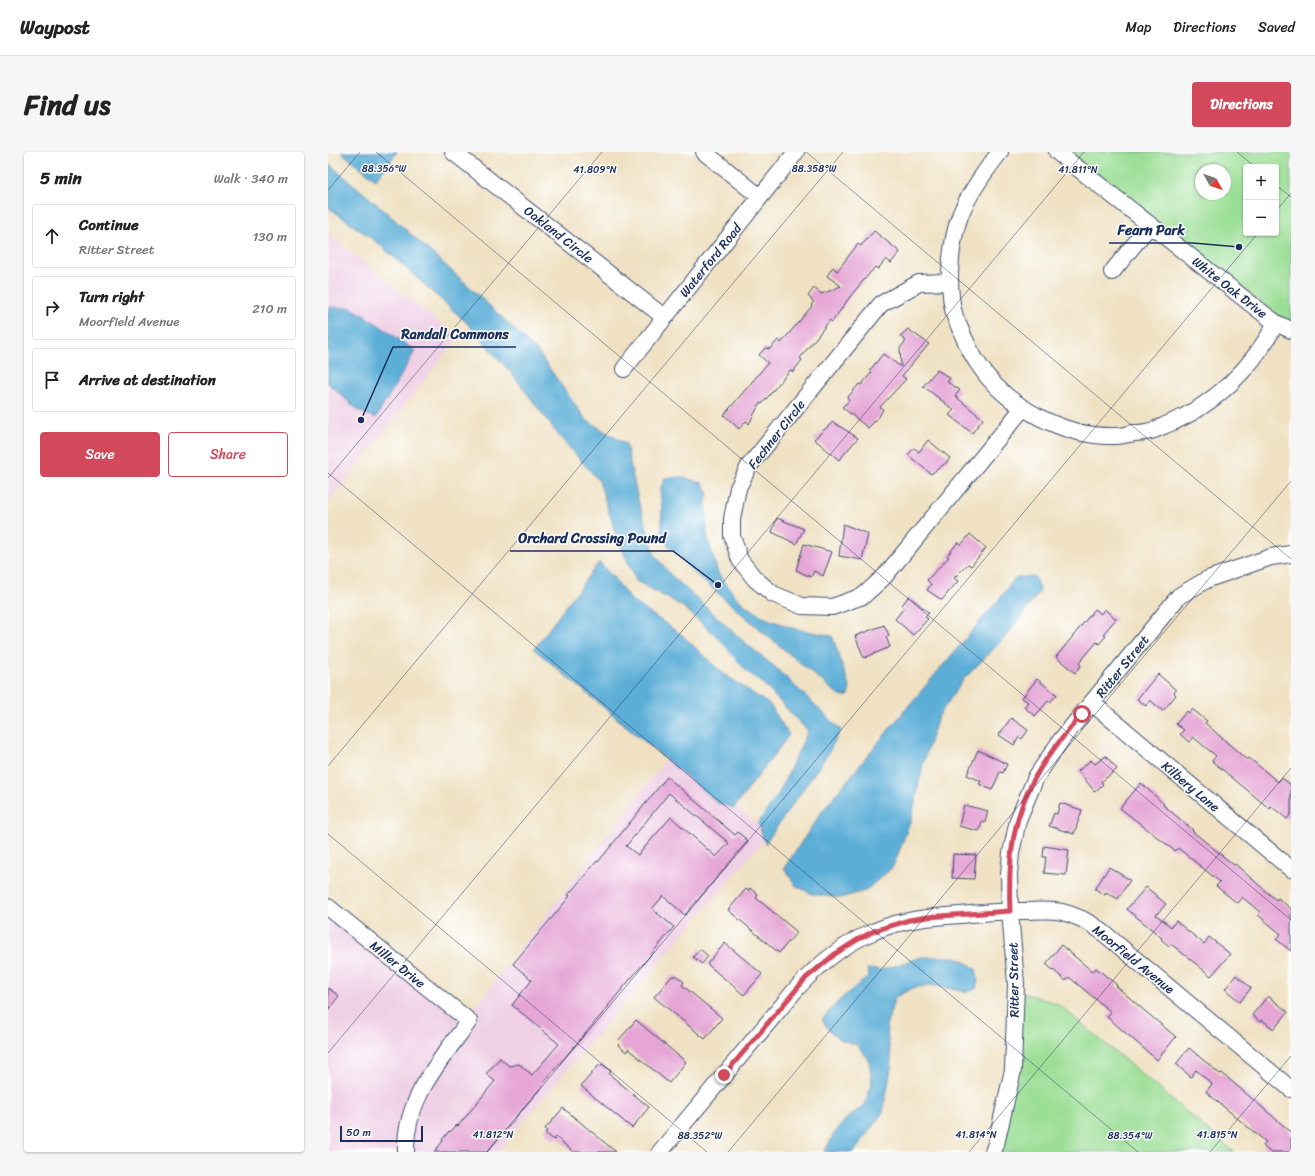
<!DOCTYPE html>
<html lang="en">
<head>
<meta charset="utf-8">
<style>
  body { margin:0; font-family:Sriracha,sans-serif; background:#f6f6f6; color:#222 }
  .controls { position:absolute; right:12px; top:12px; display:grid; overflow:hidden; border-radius:4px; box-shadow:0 1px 3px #0004 }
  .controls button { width:36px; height:36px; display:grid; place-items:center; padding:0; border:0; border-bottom:1px solid #e0e0e0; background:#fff; color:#222; font:20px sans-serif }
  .compass { position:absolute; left:867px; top:12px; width:36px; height:36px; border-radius:50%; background:#fff; box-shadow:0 1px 3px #0004; rotate:130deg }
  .scale { position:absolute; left:12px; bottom:10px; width:83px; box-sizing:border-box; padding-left:4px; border:2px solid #1b2f5e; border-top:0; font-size:11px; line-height:14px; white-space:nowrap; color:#1b2f5e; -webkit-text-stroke:3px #fff; paint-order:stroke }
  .stop { position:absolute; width:12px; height:12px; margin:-9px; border:3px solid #d1495b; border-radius:50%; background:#fff }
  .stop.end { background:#d1495b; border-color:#fff; box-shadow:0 1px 4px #0008 }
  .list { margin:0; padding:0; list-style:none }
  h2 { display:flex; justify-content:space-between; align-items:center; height:52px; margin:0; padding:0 16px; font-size:17px }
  h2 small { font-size:13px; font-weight:400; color:#767676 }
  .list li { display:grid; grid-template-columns:26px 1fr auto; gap:12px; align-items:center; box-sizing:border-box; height:64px; margin:0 8px 8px; padding:0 8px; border:1px solid #e0e0e0; border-radius:4px }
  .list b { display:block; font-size:15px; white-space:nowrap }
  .list p { margin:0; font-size:13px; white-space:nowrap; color:#767676 }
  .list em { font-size:13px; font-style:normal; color:#767676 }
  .actions { display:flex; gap:8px; padding:12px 16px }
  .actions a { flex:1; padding:9px 0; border:1px solid #d1495b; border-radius:4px; text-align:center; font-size:14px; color:#d1495b }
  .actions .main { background:#d1495b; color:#fff }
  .icon { flex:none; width:22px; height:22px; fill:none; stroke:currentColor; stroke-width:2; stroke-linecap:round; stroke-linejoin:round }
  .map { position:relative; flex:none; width:963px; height:1000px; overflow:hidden; border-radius:4px }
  header { display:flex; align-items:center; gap:24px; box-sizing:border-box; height:56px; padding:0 20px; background:#fff; border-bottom:1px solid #e0e0e0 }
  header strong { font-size:19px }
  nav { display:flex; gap:22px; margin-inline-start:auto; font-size:14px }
  .intro { display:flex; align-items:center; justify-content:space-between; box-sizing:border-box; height:96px; padding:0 24px }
  h1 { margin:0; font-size:28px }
  .button { padding:10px 18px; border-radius:4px; background:#d1495b; color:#fff; font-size:14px; font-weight:700 }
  main { display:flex; gap:24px; padding:0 24px }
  aside { flex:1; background:#fff; border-radius:4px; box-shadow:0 1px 3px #0004 }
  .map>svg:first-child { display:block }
  .built { fill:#efd0e5 }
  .green { fill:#9bde95; stroke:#5b867a; fill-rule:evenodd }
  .water { fill:#5caed7; stroke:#3c6e9a }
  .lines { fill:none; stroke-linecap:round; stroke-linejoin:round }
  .stream { stroke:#5caed7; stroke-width:3.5 }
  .building { fill:#e5a5d5; fill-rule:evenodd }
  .minor-casing { stroke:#3b4a6d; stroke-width:18 }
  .minor { stroke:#fff; stroke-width:16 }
  .route { stroke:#d1495b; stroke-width:5 }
  .ticks { fill:none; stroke:#1b2f5e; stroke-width:1; stroke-opacity:0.45 }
  .labels { text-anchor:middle; stroke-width:3; stroke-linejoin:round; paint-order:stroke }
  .street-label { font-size:13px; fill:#1b2f5e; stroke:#fff }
  .ticks-label { font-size:10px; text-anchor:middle; fill:#1b2f5e; stroke:#fff; stroke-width:3; stroke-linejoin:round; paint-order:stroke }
  .leader { fill:none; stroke:#1b2f5e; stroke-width:1.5 }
  .callout-dot { fill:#1b2f5e; stroke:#fff; stroke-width:1.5 }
  .callout-label { font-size:14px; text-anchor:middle; font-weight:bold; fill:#1b2f5e; stroke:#fff; stroke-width:3; stroke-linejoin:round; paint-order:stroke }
</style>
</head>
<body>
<header>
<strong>Waypost</strong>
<nav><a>Map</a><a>Directions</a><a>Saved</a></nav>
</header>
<div class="intro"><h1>Find us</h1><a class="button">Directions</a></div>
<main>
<aside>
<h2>5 min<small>Walk · 340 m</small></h2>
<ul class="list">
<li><svg class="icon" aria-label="ahead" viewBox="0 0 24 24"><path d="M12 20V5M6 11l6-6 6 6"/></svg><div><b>Continue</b><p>Ritter Street</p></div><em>130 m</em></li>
<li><svg class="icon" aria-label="right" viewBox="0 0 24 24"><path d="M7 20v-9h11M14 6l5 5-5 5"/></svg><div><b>Turn right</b><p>Moorfield Avenue</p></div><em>210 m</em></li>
<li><svg class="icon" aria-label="arrive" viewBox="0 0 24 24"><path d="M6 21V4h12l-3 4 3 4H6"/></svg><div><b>Arrive at destination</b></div></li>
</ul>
<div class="actions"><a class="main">Save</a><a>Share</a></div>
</aside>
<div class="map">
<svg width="963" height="1000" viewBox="0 0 963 1000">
  <rect width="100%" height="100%" fill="#fff"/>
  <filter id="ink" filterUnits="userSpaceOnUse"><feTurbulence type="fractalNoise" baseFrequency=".025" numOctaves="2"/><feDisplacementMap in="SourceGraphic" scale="8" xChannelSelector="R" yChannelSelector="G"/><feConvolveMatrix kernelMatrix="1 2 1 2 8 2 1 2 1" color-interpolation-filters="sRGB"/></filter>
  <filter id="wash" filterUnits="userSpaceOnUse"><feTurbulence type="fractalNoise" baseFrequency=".012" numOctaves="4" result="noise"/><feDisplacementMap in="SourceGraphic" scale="16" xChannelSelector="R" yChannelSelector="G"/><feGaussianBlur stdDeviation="0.9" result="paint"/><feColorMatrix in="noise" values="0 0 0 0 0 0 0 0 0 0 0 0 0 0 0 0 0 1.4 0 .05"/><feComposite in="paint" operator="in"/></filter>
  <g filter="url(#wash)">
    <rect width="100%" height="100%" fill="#efe1c2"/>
    <path class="built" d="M 0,82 L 130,185 L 0,351 Z
      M 343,601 L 441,682 L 169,1000 L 0,1000 L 0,759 L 136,869 Z"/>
    <path class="green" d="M 741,0 L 963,0 L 963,174 ZM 918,15 L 948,15 L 948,81 L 918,81 ZM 873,18 L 897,18 L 897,42 L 873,42 Z
      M 695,841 L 730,852 L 906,1000 L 667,1000 Z"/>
    <path class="water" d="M 13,0 L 69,0 L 48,28 Z
      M 0,11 L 50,53 L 144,137 L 209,199 L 258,268 L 298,292 L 310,348 L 327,403 L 343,423 L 414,488 L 448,516 L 513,578 L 499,603 L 437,692 L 431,672 L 448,647 L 480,579 L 394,489 L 354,454 L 308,429 L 288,383 L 271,329 L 231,284 L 189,228 L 139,171 L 51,92 L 0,55 Z
      M 2,155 L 24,156 L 51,173 L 87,199 L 48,266 L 31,259 L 0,231 L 0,158 Z
      M 354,325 L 374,331 L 380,340 L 378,350 L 379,384 L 390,421 L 409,446 L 417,453 L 437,466 L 464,476 L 504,484 L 522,536 L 520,544 L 512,544 L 442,486 L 364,419 L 340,393 L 333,381 L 334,358 L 332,338 L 337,326 Z
      M 271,410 L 284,424 L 303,448 L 354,483 L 392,519 L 442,553 L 461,583 L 406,656 L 390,651 L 206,497 Z
      M 688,425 L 707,425 L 712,439 L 680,482 L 635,528 L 610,565 L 595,612 L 583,668 L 565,715 L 537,739 L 512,746 L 484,742 L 468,734 L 456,716 L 495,658 L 577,558 L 672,446 Z
      M 593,805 L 627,805 L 636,809 L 648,817 L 650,827 L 648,837 L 640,840 L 602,833 L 585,836 L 567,845 L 558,874 L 564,912 L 555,960 L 526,1000 L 496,1000 L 506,982 L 517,968 L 537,952 L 544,930 L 541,909 L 529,893 L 511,887 L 500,877 L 494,868 C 507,851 523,837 541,825 L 539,817 L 553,818 Z"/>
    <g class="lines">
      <path class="stream" d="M 392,486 L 420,519 L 430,526
        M 431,672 L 448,647"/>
    </g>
    <g id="blocks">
      <path class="building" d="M 546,79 L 572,100 L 563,111 L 558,107 L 550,117 L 547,115 L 524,142 L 504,170 L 502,168 L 472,206 L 474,208 L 465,220 L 462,218 L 434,252 L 432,251 L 421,272 L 418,269 L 411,277 L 396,263 L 440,211 L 431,203 L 437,196 L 442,197 L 450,188 L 453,191 L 484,154 L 483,153 L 486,150 L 480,144 L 486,136 L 494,142 L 513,134 L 499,124 L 505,115 L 509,119 L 530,92 L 533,94 Z
        M 580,177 L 601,192 L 574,224 L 578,227 L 552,255 L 555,257 L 551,265 L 540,276 L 514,255 L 521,249 L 519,246 L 531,232 L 533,233 L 544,220 L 542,218 L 555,202 L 573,215 L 572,196 L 578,189 L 572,184 Z
        M 609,218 L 622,226 L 619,230 L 632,238 L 627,244 L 655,267 L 644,281 L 621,263 L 626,258 L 595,234 Z
        M 505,270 L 530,286 L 511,308 L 486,287 Z
        M 600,288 L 622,306 L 619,310 L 603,322 L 580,303 L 586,296 L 591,300 Z
        M 449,366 L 476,377 L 468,392 L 444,380 Z
        M 515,372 L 540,382 L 534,408 L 511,404 Z
        M 642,382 L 658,396 L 643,414 L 640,412 L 626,426 L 630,429 L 614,448 L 599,438 L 603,432 L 599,428 L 621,405 L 619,404 L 630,390 L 633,393 Z
        M 476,392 L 504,400 L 495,424 L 486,419 L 483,425 L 468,418 Z
        M 581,444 L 601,461 L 597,465 L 600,467 L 585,483 L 567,467 L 576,456 L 574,453 Z
        M 767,457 L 773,462 L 776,457 L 788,467 L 775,482 L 778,484 L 771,492 L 769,490 L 751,511 L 753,513 L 747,521 L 728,505 Z
        M 556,473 L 561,483 L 558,485 L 562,495 L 536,506 L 527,484 Z
        M 830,522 L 848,538 L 846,541 L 848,543 L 835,559 L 822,548 L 818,554 L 809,547 Z
        M 709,527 L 729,543 L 722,550 L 720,549 L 707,564 L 696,555 L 700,550 L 694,546 Z
        M 864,557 L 879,569 L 877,571 L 919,608 L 921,606 L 950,630 L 954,626 L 963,633 L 963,662 L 959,667 L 943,654 L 942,657 L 884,609 L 888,604 L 865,585 L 861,590 L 852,582 L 856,578 L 848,572 L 859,559 L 861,561 Z
        M 683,566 L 700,578 L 694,587 L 691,585 L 686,593 L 671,583 Z
        M 650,598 L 679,612 L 675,621 L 672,620 L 664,638 L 651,632 L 653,629 L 639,623 Z
        M 778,604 L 789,617 L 773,630 L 775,632 L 767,640 L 750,619 L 763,608 L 767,612 Z
        M 339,625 L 407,683 L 410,680 L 420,689 L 357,763 L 335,744 L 324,757 L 346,775 L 280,854 L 281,854 L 214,932 L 215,933 L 159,1000 L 106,1000 L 115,989 L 114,988 L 121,979 L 122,980 L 129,973 L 130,974 L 167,929 L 158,922 L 172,906 L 181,914 L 191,912 L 204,923 L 231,892 L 184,853 L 204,828 L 185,812 L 242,744 L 240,743 L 269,709 L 270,710 ZM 341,641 L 401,691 L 388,705 L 343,665 L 310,703 L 298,694 Z
        M 813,631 L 836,652 L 835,653 L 865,678 L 864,679 L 906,713 L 907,712 L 948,748 L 950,746 L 963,757 L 963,799 L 948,787 L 953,782 L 930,763 L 932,760 L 914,745 L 909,751 L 888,734 L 892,730 L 850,696 L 847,699 L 792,656 Z
        M 732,651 L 754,658 L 746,682 L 721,674 L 726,661 L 729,662 Z
        M 636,653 L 660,659 L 657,670 L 654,669 L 651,679 L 631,674 Z
        M 716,694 L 741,698 L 738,723 L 716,721 L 718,705 L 715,705 Z
        M 625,702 L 648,703 L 646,727 L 624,726 Z
        M 781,715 L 802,728 L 790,747 L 778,740 L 777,743 L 767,737 Z
        M 818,735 L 838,752 L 828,763 L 843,775 L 848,769 L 876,792 L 881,785 L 902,802 L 883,824 L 843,792 L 841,794 L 833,787 L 834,786 L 799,757 Z
        M 422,736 L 430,743 L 428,746 L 469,780 L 451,801 L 400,758 L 418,737 L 420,739 Z
        M 397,791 L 434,822 L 416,843 L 379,812 Z
        M 733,793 L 765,820 L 768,816 L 789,833 L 788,834 L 818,860 L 848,885 L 829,908 L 779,865 L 783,860 L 741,825 L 738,829 L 718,812 Z
        M 372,797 L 380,804 L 374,812 L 365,805 Z
        M 347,823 L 356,830 L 354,833 L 394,866 L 377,887 L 326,845 L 344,824 L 346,825 Z
        M 908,823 L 923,836 L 912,850 L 897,837 Z
        M 0,836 L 11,844 L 0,858 Z
        M 940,844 L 960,860 L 946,877 L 934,868 L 932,870 L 924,863 Z
        M 308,868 L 358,910 L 341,931 L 300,897 L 298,900 L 290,893 L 292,891 L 290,889 Z
        M 861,896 L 892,922 L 894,921 L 963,980 L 963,1000 L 942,1000 L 935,994 L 938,990 L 878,940 L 884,932 L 868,918 L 863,925 L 848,912 Z
        M 274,912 L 283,919 L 281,922 L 321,955 L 304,976 L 253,934 L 271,913 L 273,914 Z
        M 235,956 L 288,1000 L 245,1000 L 228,985 L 226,988 L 217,981 L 219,979 L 217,977 Z"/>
    </g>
  </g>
  <g filter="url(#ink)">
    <use href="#blocks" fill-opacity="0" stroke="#3b4a6d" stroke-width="1"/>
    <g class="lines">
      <g class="minor-casing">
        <path id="minor" d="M 125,0 L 336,165
          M 376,0 L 432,45
          M 672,0 C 657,19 643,38 633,61 C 622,90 618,134 627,165 C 629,170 632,176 634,181 C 639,192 644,204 651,213 C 678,255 738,286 788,284 C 794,284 800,282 806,281 C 811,281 818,280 823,279 C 829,277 835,274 840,272 C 887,253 925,215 948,171
          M 729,0 L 932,159 L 948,171 L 963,178
          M 784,120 L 822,73
          M 621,130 L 591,131 L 553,152 L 421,314 L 410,336 L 404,367 L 404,384 L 412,408 L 427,427 L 445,442 L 474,454 L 504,455 L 535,444 L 556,425 L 695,256
          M 296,217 L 468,0
          M 764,551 L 963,717
          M 0,755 L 141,869 C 112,909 76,948 78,1000
          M 332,1000 L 469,836 C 490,813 517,791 547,779 C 574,767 604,765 633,763 C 653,761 674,759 694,759 C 707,759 721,757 734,760 C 747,763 761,770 772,778 L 963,937
          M 665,1000 L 668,992 L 685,918 L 688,832 L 682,759 L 681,722 L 683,701 L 690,668 L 708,625 L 733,588 L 851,444 L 880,427 L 943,405 L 963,402"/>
      </g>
      <use href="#minor" class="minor"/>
    </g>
  </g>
  <g class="lines" filter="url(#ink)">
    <path class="route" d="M 396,923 L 478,826 L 507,802 L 529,788 L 546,779 L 581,768 L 599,765 L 682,759 C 680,706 684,661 713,615 C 725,596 740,579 754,562"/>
  </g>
  <path class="ticks" d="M 48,0 L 963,768M 478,0 L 963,407M 909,0 L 927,15M 948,33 L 963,45M 0,38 L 32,0M 948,59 L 963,41M 0,321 L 810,1000M 0,326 L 274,0M 0,614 L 515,0M 0,682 L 379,1000M 0,901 L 756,0M 159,1000 L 930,81M 400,1000 L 963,329M 641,1000 L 963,616M 882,1000 L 963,904"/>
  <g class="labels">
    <g class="street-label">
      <text transform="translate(231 82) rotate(38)" y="5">Oakland Circle</text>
      <text transform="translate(382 108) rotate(-51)" y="5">Waterford Road</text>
      <text transform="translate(902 135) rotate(38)" y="5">White Oak Drive</text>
      <text transform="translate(448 282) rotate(-52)" y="5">Fechner Circle</text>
      <text transform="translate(794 514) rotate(-51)" y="5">Ritter Street</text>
      <text transform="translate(863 634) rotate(40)" y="5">Kilbery Lane</text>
      <text transform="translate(806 807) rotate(39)" y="5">Moorfield Avenue</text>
      <text transform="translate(70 812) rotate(39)" y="5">Miller Drive</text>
      <text transform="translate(685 828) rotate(-91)" y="5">Ritter Street</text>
    </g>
  </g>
  <g class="ticks-label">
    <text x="56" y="20">88.356°W</text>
    <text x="486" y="20">88.358°W</text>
    <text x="267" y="21">41.809°N</text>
    <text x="750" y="21">41.811°N</text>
    <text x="165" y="986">41.812°N</text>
    <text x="648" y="986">41.814°N</text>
    <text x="889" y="986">41.815°N</text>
    <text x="372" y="987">88.352°W</text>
    <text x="802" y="987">88.354°W</text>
  </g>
  <path class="leader" d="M911 95L865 91H781M33 268L65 195H188M390 433L345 399H182"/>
  <g class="callout-dot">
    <circle cx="911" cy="95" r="4"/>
    <circle cx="33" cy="268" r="4"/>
    <circle cx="390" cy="433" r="4"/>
  </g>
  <g class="callout-label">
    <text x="823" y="83">Fearn Park</text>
    <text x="127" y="187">Randall Commons</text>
    <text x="264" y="391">Orchard Crossing Pound</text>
  </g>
</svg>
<div class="controls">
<button>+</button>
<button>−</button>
</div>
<svg class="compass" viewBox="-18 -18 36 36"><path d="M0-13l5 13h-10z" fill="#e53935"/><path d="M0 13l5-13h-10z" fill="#767676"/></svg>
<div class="scale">50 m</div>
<div class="stop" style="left:754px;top:562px"></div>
<div class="stop end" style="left:396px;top:923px"></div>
</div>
</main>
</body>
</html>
